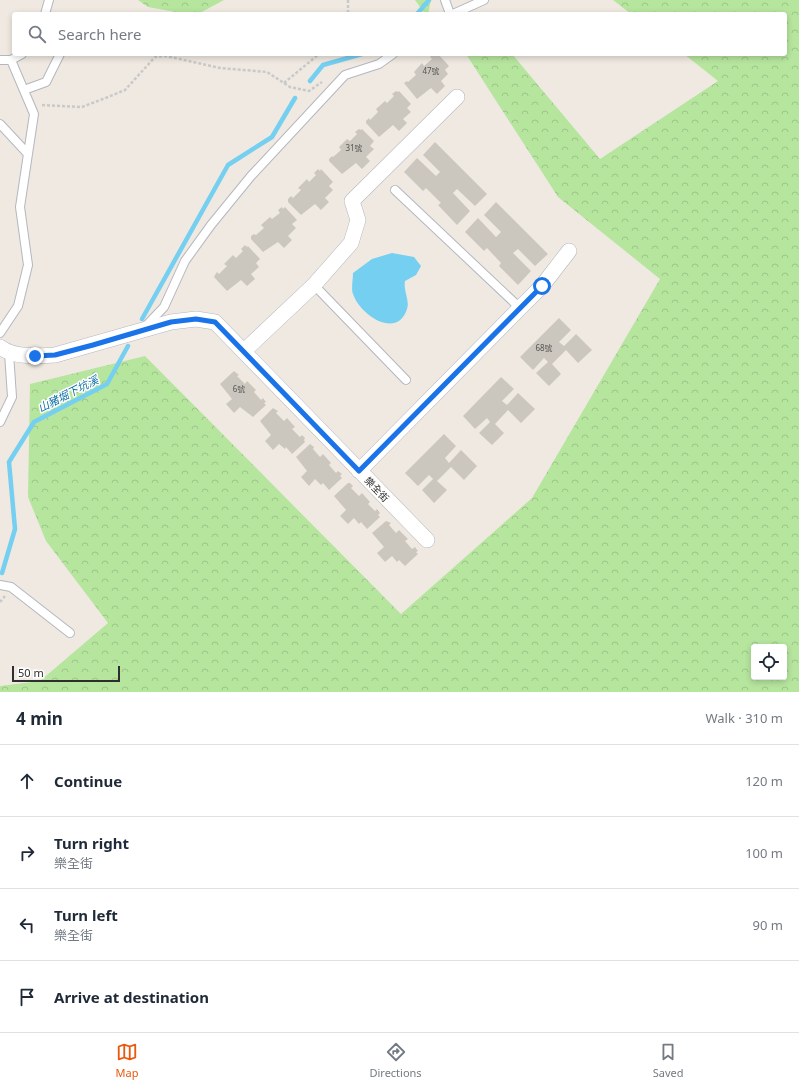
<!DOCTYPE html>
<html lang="en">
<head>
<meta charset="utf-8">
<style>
  body { margin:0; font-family:"Noto Sans","Noto Sans TC",sans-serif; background:#f2f2f3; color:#1f2937 }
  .controls { position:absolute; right:12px; bottom:12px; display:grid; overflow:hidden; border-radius:4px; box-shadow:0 2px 6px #0003 }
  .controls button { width:36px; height:36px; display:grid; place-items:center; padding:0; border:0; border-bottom:1px solid #e0e1e3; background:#fff; color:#1f2937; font:20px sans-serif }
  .scale { position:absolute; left:12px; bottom:10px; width:108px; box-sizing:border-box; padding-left:4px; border:2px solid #2e2e2e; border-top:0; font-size:11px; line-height:14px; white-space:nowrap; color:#2e2e2e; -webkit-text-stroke:3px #fff; paint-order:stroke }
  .stop { position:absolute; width:12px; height:12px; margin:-9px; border:3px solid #1a73e8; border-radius:50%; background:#fff }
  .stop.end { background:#1a73e8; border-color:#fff; box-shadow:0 1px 4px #0008 }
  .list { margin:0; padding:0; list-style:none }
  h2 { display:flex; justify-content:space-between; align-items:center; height:52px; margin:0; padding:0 16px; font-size:17px }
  h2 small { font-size:13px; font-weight:400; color:#747a83 }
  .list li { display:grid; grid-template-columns:26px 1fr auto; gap:12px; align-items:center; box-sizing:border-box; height:72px; padding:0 16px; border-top:1px solid #e0e1e3 }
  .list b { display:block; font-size:15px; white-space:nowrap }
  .list p { margin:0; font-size:13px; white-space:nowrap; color:#747a83 }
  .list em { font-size:13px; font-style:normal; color:#747a83 }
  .icon { flex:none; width:22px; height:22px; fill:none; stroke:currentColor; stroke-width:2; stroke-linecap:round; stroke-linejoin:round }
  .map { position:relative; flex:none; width:799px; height:692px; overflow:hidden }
  .search { position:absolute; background:#fff; box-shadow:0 2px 6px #0003; left:12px; right:12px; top:12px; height:44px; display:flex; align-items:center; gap:10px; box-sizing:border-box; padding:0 14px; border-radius:4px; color:#747a83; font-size:15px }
  .sheet { height:340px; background:#fff }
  nav { display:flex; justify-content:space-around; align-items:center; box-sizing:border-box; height:56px; border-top:1px solid #e0e1e3; background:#fff; font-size:11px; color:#747a83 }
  nav a { display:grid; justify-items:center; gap:2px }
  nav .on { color:#ea580c }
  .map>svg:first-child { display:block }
  .forest { fill:url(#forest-crowns); fill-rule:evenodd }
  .water { fill:#75cff0 }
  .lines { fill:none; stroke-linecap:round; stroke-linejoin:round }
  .stream { stroke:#75cff0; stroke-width:4.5 }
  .building { fill:#cbc7bf }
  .service-casing { stroke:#b4b7c1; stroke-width:10 }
  .minor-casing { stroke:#b4b7c1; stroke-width:16 }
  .path { stroke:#c9c9c9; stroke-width:2.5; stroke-dasharray:3 2; stroke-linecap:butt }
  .service { stroke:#fff; stroke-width:8 }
  .minor { stroke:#fff; stroke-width:15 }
  .route { stroke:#1a73e8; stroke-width:5 }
  .labels { text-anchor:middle; stroke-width:3; stroke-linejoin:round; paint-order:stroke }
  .number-label { font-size:8px; fill:#555452 }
  .street-label { font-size:10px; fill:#2e2e2e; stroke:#fff }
  .water-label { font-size:11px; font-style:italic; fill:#0d6fa3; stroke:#fff }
</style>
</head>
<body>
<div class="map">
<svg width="799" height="692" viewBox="0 0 799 692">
  <defs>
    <pattern id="forest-crowns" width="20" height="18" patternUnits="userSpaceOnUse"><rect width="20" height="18" fill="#b6e59e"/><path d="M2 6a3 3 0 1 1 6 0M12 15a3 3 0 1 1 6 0" fill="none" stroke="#9dc588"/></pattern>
  </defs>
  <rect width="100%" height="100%" fill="#efe9e1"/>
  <path class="forest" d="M 138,0 L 224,0 L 198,14 L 186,14 L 148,7 Z
    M 415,0 L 431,0 L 428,14 L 425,14 Z
    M 613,0 L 799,0 L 799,692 L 0,692 L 0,686 L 40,681 L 108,623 L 46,541 L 28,497 L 30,384 L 145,356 L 401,614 L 532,498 L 660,279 L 558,197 L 466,54 L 512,54 L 600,159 L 718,81 L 684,54 L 785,54 L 785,14 L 631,14 ZM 754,647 L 784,647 L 784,677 L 754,677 Z"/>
  <path class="water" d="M 392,253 L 414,257 L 421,266 L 416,275 L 405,281 C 403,290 410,301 407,309 C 397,340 360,315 353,294 C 351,289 353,279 353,273 L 372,259 Z"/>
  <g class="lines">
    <path class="stream" d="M 417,14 L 429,0
      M 310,81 L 323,65 L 362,54
      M 142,319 L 228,165 L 272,137 L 295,98
      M 2,573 L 15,529 L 9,462 L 34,422 L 107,384 L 128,346"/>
  </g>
  <path class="building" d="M 433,54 L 438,54 L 449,66 L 445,70 L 448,74 L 441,81 L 445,86 L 437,94 L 431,88 L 417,99 L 404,83 L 407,81 L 408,82 L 416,75 L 414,72 L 422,63 L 424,66 L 432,59 L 430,57 Z
    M 396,91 L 398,92 L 399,91 L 411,104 L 407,108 L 411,112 L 403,119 L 407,123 L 399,131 L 393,125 L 379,137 L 366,123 L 366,121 L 369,118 L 370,120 L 378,112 L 376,109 L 385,101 L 387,103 L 394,96 L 392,94 Z
    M 359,129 L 361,130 L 362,129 L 374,141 L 370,146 L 374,149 L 366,157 L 370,161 L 362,169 L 356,163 L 342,174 L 329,161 L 329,159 L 332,156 L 333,157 L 341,150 L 339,147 L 347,139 L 350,141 L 357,134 L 355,132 Z
    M 435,142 L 487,194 L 475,206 L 457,189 L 453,193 L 470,211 L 457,225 L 438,205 L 441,203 L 426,188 L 423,191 L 404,172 L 417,158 L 436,176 L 440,172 L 423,155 Z
    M 318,169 L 320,171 L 321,169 L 333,182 L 329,186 L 333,190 L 325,198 L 329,202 L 321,210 L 315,204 L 301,215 L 288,202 L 288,199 L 291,196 L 293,198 L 301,190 L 298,188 L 307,179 L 309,182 L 316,175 L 314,173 Z
    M 496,202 L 548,254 L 535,266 L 518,249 L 513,253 L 531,271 L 518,285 L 499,266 L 501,263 L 487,248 L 484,251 L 465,232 L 478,218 L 496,237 L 501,232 L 484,215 Z
    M 282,207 L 283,209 L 285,207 L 297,220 L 292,224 L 296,228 L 288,236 L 292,240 L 284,248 L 278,242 L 263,252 L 251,239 L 251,236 L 254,234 L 256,235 L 264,228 L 261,225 L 270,217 L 272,219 L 280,213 L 278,210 Z
    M 245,245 L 247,247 L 248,246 L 260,259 L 256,263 L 259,267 L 251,274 L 255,279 L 247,286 L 241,280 L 227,291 L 214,277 L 215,275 L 217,272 L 219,274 L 227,266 L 224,264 L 233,255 L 236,258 L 243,251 L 241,249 Z
    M 559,318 L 571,330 L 559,342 L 564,346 L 576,334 L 592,350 L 578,363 L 566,350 L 552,364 L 561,374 L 549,386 L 536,373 L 548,362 L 544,358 L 533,370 L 520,357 Z
    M 234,371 L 239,375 L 237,376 L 245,384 L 247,381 L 256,390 L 254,392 L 261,400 L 263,398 L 266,402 L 264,403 L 266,405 L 253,417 L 240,407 L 234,413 L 226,404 L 232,399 L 220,384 Z
    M 501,377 L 514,389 L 502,401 L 507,405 L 518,393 L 535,409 L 521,423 L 508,410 L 495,424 L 504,433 L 492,445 L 479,433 L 490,422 L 487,418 L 475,429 L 463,416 Z
    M 273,408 L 278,411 L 276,413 L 284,421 L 287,418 L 295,427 L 292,429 L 300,437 L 302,435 L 305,438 L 304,440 L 305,442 L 292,454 L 286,447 L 285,449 L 279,444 L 273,450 L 265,441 L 271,435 L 260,421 Z
    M 444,434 L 456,446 L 445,458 L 449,463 L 461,450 L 477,466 L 464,480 L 451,467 L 437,481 L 447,490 L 434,503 L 422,490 L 433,479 L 429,475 L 418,486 L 405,473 Z
    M 310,444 L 314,447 L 313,449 L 320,457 L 323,454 L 331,463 L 329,465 L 336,473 L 338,471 L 342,474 L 340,476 L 342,478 L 329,490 L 323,483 L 321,485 L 315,479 L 309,486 L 301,477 L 307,471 L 296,457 Z
    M 348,483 L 350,483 L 353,486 L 351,488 L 359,496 L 362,493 L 370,502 L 368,504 L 375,511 L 377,509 L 380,513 L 378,515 L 380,517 L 367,529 L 361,522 L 359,524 L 354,518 L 348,524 L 340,516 L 346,510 L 334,496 Z
    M 386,521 L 391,523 L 389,525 L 396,533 L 399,530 L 408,539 L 405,541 L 412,549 L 415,547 L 418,551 L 416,552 L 418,554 L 405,566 L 399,560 L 397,562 L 392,556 L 385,562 L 377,553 L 384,547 L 372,533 Z"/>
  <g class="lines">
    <g class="service-casing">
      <path id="service" d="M 445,0 L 450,14
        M 45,14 L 49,0
        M 453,14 L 484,0
        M 0,60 L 11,60 L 22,54
        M 24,90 L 46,82 L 60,54
        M 0,124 L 28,154
        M 395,190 L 520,308
        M 314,285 L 406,380
        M 144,328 L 164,307 L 185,261 L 211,225 L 251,176 L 345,75 L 379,64 L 393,54
        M 0,333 L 18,306 L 28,265 L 20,207 L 34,114 L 11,60
        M 0,422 L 12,397 L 9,353
        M 0,585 L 11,587 L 70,633"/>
    </g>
    <g class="minor-casing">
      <path id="minor" d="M 0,347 C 15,358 36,356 55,355 L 171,322 L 196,319 L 215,322 L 427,540
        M 244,351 L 314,285 L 351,243 L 358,220 L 352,201 L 457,97
        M 359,471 L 520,308 L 542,286 L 569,251"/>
    </g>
    <path class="path" d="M 348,0 L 348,14
      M 284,83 L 319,54
      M 42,105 L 82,107 L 108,97 L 125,90 L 155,57 L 166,56 L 220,68 L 267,72 L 290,87 L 309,91 L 322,82
      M 0,602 L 5,596"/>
    <use href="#service" class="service"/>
    <use href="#minor" class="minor"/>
  </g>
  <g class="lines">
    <path class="route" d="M 35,356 L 55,355 L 93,345 L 171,322 L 196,319 L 215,322 L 359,471 L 542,286"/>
  </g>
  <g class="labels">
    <g class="number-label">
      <text x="431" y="74">47號</text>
      <text x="354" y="151">31號</text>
      <text x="544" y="351">68號</text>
      <text x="239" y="392">6號</text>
    </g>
    <g class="street-label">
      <text transform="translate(377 489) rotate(46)" y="4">樂全街</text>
    </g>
    <g class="water-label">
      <text transform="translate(68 394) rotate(-27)" y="4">山豬堀下坑溪</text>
    </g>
  </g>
</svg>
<div class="controls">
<button><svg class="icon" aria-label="locate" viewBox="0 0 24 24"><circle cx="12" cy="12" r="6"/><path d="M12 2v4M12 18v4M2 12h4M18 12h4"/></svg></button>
</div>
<div class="scale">50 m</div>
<div class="stop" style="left:542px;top:286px"></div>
<div class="stop end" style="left:35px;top:356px"></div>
<div class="search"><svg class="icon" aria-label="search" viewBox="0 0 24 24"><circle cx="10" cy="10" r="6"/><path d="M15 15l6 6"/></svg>Search here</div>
</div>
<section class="sheet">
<h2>4 min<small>Walk · 310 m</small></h2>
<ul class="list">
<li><svg class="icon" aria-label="ahead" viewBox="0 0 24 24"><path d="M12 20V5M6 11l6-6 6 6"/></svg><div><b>Continue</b></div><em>120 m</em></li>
<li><svg class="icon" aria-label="right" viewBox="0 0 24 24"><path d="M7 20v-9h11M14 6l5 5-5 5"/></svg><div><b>Turn right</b><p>樂全街</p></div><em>100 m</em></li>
<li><svg class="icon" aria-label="left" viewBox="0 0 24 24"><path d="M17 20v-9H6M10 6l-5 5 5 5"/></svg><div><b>Turn left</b><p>樂全街</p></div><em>90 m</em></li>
<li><svg class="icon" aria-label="arrive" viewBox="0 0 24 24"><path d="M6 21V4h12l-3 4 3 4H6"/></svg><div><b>Arrive at destination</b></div></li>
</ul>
</section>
<nav>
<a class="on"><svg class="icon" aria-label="map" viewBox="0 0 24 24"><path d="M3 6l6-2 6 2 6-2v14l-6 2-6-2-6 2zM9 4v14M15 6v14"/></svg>Map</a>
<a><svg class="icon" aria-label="directions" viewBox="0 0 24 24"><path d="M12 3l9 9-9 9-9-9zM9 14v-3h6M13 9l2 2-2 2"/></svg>Directions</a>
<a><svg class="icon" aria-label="saved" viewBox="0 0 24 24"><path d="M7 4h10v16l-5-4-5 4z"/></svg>Saved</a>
</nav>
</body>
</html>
